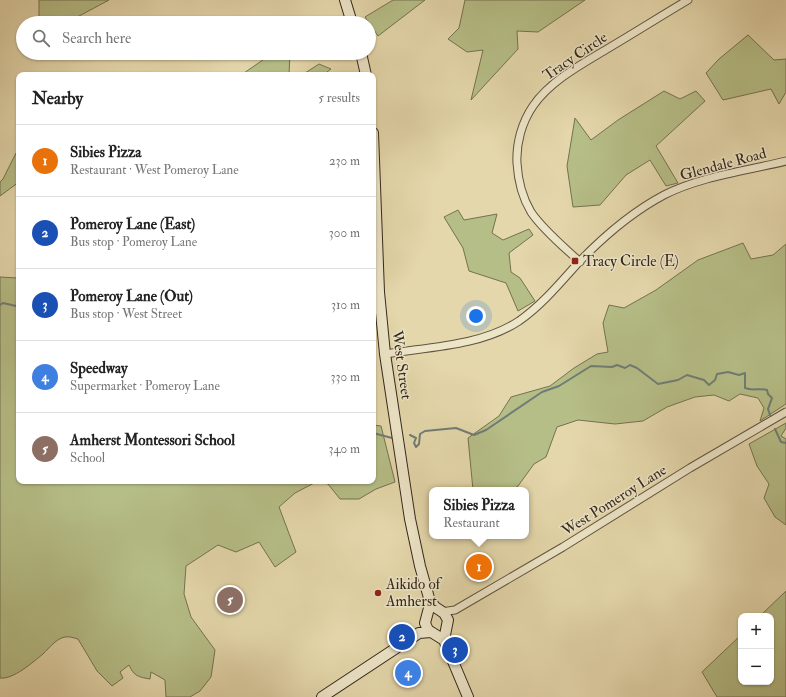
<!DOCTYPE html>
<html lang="en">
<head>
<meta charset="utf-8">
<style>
  body { margin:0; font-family:"IM FELL Double Pica",serif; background:#f2f2f2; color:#222 }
  .controls { position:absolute; right:12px; bottom:12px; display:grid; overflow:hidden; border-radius:8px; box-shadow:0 1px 3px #0004 }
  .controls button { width:36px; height:36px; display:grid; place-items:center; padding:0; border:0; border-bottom:1px solid #e0e0e0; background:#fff; color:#222; font:20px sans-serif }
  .you { position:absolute; left:476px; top:316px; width:14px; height:14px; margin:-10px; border:3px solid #fff; border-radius:50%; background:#1a73e8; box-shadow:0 0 0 6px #1a73e833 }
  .badge { display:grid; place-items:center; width:26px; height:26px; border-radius:50%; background:#1a73e8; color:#fff; font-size:13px; font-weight:700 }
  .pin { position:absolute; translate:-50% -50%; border:2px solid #fff; box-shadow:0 1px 4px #0006 }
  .popup { position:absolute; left:429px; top:487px; width:100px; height:52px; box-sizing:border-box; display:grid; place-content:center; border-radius:8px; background:#fff; filter:drop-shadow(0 1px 3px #0005); font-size:13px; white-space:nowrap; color:#767676 }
  .popup b { font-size:15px; color:#222 }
  .popup::after { content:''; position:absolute; left:50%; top:100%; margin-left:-8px; border:8px solid transparent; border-top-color:#fff }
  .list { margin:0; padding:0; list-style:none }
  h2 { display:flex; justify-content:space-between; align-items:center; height:52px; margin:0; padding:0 16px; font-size:17px }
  h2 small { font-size:13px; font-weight:400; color:#767676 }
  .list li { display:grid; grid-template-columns:26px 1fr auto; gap:12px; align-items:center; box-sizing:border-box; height:72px; padding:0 16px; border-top:1px solid #e0e0e0 }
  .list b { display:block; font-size:15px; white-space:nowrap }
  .list p { margin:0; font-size:13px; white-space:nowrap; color:#767676 }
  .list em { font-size:13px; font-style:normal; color:#767676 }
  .icon { flex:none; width:22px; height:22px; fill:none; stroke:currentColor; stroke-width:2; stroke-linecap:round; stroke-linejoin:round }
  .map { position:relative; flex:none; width:786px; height:697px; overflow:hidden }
  .search { position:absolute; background:#fff; box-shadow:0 1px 3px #0004; left:16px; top:16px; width:360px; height:44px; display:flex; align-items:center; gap:10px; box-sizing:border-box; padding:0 14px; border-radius:22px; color:#767676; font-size:15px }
  .panel { position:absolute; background:#fff; box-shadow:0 1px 3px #0004; left:16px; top:72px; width:360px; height:412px; border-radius:8px }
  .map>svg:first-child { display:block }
  .green { fill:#b6be87; stroke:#747250 }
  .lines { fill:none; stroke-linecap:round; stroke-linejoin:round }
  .stream { stroke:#707d76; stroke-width:2 }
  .street-casing { stroke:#5f533e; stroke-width:9 }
  .secondary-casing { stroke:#33271a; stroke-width:12 }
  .street { stroke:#ede5c8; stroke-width:7 }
  .secondary { stroke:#ede5c8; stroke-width:10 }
  .poi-dot { fill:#8f2418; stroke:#ede5c8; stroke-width:1.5 }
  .labels { text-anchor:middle; stroke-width:3; stroke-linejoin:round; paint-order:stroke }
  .street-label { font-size:15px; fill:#33271a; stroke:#ede5c8 }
  .poi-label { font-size:15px; fill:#33271a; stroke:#ede5c8; text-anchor:start }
</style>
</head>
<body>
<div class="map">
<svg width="786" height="697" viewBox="0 0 786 697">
  <rect width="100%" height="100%" fill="#e4d7ab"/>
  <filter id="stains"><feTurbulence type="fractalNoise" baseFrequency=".005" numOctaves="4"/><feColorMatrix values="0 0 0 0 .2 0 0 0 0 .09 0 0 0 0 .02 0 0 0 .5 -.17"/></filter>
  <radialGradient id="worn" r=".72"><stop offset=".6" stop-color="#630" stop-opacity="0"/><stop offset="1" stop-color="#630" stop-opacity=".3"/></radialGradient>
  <path class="green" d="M 39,0 L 109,0 L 66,23 L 39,23 Z
    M 393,0 L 425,0 L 378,36 L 365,17 Z
    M 465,0 L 585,0 L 538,32 L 517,31 L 518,49 L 471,100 L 483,50 L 467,52 L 448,39 L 459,28 Z
    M 748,35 L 774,60 L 786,59 L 786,92 L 779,104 L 771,89 L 723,100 L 706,73 L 719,59 Z
    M 273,53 L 290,53 L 289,75 L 244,75 L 244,73 Z
    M 319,64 L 331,69 L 323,75 L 302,75 Z
    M 664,91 L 680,99 L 696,91 L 705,101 L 656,146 L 678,183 L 666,186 L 650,160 L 626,175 L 600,205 L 573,207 L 567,166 L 575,118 L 591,140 L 618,120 Z
    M 16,153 L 19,157 L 19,182 L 0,196 L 0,182 L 3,179 Z
    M 458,210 L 464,220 L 497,214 L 492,233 L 503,240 L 529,229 L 533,235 L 509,253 L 511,272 L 520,278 L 535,301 L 518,311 L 506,283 L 469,271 L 463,248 L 444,217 Z
    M 743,243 L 751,259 L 773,255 L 786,244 L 786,404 L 760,421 L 764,408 L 758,398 L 740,394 L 729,401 L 714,395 L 695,397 L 667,407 L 643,421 L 615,424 L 578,420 L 557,427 L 546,457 L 534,464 L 518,486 L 512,490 L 473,490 L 468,438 L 499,416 L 511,397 L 550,386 L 574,368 L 597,354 L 608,352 L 603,323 L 609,305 L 624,308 L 656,290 L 698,260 Z
    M 19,276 L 19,481 L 373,481 L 373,425 L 381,426 L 395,482 L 376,489 L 359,499 L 340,499 L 328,484 L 318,481 L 295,493 L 279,507 L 296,552 L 275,567 L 259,542 L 236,552 L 218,545 L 186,566 L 184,594 L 191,617 L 215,650 L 211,677 L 200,691 L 190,697 L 166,697 L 165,680 L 151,672 L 150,679 C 138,677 134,676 129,665 L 120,672 L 123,678 L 112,686 L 97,671 L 78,639 C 74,638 69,636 65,637 C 57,638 49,648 43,654 C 33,662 13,680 0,678 L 0,277 L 17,278 Z
    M 786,423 L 786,428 L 781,436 L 786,439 L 786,525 L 775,517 L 764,498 L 769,484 L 757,466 L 749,444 Z
    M 786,591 L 786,697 L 717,697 L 702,672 L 741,635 L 741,682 L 771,682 L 771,616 L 760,616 Z"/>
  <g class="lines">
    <path class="stream" d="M 0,305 L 3,303 L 16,306 L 19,302
      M 775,429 L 781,442 L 786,443
      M 373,433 L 392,438
      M 410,435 L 416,438 L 414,443 L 416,447 L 419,444 L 420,434 L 425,431 L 456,428 L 474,435 L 486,430 L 542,392 L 559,386 L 591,366 L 612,367 L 617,365 L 625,368 L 630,365 L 637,368 L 658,384 L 678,380 L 687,375 L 704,380 L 709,385 L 715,380 L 717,374 L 728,372 L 739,375 L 745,373 L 745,388 C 752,391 759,388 767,390 L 768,394 L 772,398 L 768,409 L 770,415"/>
    <g class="street-casing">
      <path id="street" d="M 580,262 C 564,247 543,230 531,212 C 522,197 518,180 517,163 C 516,143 522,122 533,106 C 550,81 582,64 607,49 C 634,33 661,16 688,0
        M 385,354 C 429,347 481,346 519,321 C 542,305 560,283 579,262 C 604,236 632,212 664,195 C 701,176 746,171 786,161
        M 441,612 L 455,610 L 563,547 L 690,468 L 786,412"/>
    </g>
    <g class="secondary-casing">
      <path id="secondary" d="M 345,0 L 352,23
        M 361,53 L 366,75
        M 373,133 L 379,292 L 385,354 L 410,519 L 420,566 L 429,598 L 429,608 L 425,623 L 428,630 L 444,640 L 468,697
        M 429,598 L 435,607 L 444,613 L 448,620 L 444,640
        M 322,697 L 419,633 L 431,632"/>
    </g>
    <use href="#street" class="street"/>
    <use href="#secondary" class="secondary"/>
  </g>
  <g class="poi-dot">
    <rect x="571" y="257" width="8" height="8" rx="2"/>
    <circle cx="378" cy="593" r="4"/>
  </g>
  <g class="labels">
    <g class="street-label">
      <text transform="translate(575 56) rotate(-34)" y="5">Tracy Circle</text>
      <text transform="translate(723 164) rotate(-15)" y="5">Glendale Road</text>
      <text transform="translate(402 365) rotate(82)" y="5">West Street</text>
      <text transform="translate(614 500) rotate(-32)" y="5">West Pomeroy Lane</text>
    </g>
    <g class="poi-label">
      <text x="583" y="266">Tracy Circle (E)</text>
      <text x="386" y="589">Aikido of<tspan x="386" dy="17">Amherst</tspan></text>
    </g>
  </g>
  <rect width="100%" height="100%" filter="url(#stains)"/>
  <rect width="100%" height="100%" fill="url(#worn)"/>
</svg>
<div class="controls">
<button>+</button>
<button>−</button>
</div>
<div class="you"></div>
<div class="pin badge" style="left:479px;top:567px;background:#e8710a">1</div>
<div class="popup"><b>Sibies Pizza</b>Restaurant</div>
<div class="pin badge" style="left:402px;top:637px;background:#1a4fb4">2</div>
<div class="pin badge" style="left:455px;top:650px;background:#1a4fb4">3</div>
<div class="pin badge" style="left:408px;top:673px;background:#3f7fe0">4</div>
<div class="pin badge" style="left:230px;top:600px;background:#8d6e63">5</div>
<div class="search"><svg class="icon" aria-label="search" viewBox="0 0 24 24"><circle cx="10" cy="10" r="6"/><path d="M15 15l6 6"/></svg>Search here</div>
<section class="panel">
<h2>Nearby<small>5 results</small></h2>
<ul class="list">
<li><span class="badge" style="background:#e8710a">1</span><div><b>Sibies Pizza</b><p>Restaurant · West Pomeroy Lane</p></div><em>230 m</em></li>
<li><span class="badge" style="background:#1a4fb4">2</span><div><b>Pomeroy Lane (East)</b><p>Bus stop · Pomeroy Lane</p></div><em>300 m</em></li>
<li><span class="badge" style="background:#1a4fb4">3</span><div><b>Pomeroy Lane (Out)</b><p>Bus stop · West Street</p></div><em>310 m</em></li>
<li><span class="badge" style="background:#3f7fe0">4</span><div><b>Speedway</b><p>Supermarket · Pomeroy Lane</p></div><em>330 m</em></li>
<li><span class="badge" style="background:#8d6e63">5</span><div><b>Amherst Montessori School</b><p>School</p></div><em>340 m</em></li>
</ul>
</section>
</div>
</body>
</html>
